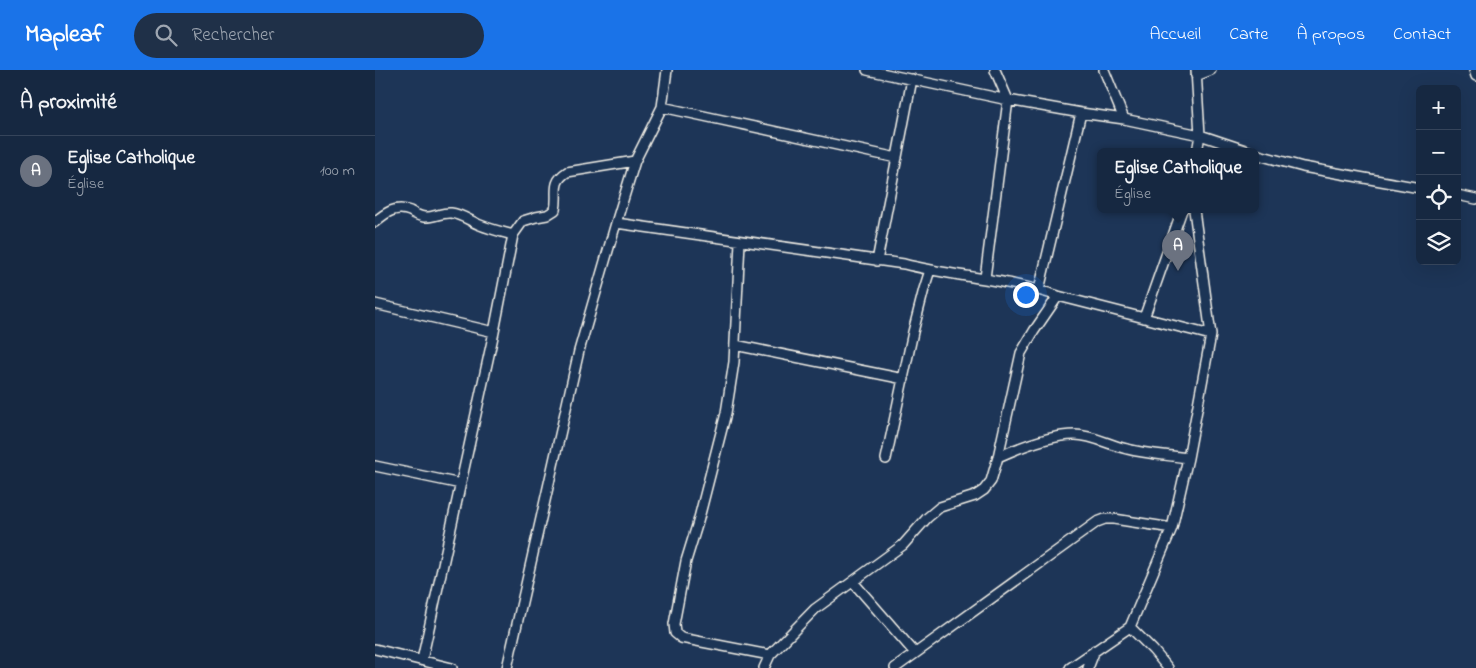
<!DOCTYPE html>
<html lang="fr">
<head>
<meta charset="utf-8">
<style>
  body { margin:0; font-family:"Indie Flower",sans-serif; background:#1f3048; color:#f1f3f6 }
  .controls { position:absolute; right:15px; top:15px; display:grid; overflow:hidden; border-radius:8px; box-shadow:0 5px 20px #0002 }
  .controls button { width:45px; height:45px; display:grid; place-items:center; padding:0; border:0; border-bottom:1px solid #35445a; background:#162841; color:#f1f3f6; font:25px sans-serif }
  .you { position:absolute; left:650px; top:224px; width:18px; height:18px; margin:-12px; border:4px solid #fff; border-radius:50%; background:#1a73e8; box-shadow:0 0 0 8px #1a73e833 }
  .badge { display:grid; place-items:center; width:32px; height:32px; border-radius:50%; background:#1a73e8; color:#fff; font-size:16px; font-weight:700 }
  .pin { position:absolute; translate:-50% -41px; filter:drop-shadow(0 1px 2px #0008) }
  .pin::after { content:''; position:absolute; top:26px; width:18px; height:15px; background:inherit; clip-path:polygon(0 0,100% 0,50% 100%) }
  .popup { position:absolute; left:722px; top:78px; width:162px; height:65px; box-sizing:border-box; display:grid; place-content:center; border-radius:8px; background:#162841; filter:drop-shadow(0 1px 4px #0005); font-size:16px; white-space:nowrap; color:#9ea6b1 }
  .popup b { font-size:19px; color:#f1f3f6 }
  .popup::after { content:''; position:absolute; left:50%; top:100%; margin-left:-10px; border:10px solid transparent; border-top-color:#162841 }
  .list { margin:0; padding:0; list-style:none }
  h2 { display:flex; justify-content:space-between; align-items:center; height:65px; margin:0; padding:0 20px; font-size:21px }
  h2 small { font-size:16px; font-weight:400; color:#9ea6b1 }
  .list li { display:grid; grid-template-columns:32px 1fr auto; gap:15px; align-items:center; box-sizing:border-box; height:70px; padding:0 20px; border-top:1px solid #35445a }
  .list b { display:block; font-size:19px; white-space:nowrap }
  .list p { margin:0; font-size:16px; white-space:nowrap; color:#9ea6b1 }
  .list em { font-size:16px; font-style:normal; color:#9ea6b1 }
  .icon { flex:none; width:28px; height:28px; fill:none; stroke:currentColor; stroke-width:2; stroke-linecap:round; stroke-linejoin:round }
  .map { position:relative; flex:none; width:1101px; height:598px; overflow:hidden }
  header { display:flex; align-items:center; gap:30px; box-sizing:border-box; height:70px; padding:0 25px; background:#1a73e8; color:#fff }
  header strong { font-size:24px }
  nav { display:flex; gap:28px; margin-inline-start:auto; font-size:18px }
  .search { width:350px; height:45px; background:#1f3048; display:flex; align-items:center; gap:12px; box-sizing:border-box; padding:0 18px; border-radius:28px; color:#9ea6b1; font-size:19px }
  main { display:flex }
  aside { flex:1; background:#162841 }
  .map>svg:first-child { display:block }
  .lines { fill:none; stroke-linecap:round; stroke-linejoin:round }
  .minor-casing { stroke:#f4f1e8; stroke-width:12 }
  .minor { stroke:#1d3557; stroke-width:9 }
</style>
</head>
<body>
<header>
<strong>Mapleaf</strong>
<div class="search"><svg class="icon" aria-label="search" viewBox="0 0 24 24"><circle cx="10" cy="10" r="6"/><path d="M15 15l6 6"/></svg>Rechercher</div>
<nav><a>Accueil</a><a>Carte</a><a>À propos</a><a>Contact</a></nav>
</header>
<main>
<aside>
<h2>À proximité<small></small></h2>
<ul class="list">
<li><span class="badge" style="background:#6b7280">A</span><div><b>Eglise Catholique</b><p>Église</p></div><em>100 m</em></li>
</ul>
</aside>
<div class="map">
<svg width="1101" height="598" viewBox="0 0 1101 598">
  <rect width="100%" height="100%" fill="#1d3557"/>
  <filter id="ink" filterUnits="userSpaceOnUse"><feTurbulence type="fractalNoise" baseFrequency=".02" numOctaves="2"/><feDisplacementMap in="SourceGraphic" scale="10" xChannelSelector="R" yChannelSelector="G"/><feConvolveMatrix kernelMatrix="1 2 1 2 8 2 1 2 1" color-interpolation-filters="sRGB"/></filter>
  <g filter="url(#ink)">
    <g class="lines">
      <g class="minor-casing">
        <path id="minor" d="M 292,0 L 287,37 L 260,91 L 241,153 L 529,194 C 580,207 633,209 683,226 L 836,265 L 819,140
          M 492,0 L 633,30 L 706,43 L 749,49 L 825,65 L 876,82
          M 729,0 L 749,49
          M 821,0 L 825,65 L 822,82
          M 1099,0 L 1101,6
          M 821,6 L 836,0
          M 287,37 L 522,88
          M 880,84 L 928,97 L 1045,118
          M 1082,125 L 1101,129
          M 0,152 C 10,143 21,135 35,141 C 40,144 43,146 49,147 C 58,148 67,142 76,143 C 86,144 95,151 105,155 C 115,159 127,162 138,165
          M 365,172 L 359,292 L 351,343 L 323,452 L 311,491 L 299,554 L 300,563 L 306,568 L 395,585
          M 502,191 L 537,9
          M 610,208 L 633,30 L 620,0
          M 664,220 L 706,43
          M 0,234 L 119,262
          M 769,248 L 807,140
          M 360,275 L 529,309
          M 623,387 C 645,377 675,365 700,365 C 718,365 734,375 752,379 C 771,384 793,385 813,388
          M 511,389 L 538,262 L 549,219 L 555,200
          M 0,396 L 86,414
          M 478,512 L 540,583
          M 755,557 L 778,580 L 793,598
          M 0,579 L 77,598
          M 47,590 L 119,262 L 138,165 L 148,151 L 161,147 L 172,145 L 180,140 C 184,123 175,113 192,102 L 260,91
          M 132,598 L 204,281 L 241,153
          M 389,598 L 395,585 L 440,539 L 528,475 L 552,448 L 565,437 L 600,426 L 609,420 L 616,411 L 623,387 L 646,283 L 659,261 L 683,226
          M 520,598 L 722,452 L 730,449 L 739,449 L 797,458
          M 695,598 L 755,557 L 797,458 L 813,388 L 836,265
          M 713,598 L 720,580"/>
      </g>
      <use href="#minor" class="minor"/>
    </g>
  </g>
</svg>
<div class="controls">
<button>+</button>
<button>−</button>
<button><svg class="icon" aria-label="locate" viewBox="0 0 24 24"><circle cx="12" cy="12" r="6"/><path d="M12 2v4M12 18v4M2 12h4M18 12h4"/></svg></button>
<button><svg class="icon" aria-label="layers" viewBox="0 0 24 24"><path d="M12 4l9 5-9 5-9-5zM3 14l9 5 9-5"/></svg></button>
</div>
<div class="you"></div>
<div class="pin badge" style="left:803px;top:201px;background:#6b7280">A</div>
<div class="popup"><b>Eglise Catholique</b>Église</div>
</div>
</main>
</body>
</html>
